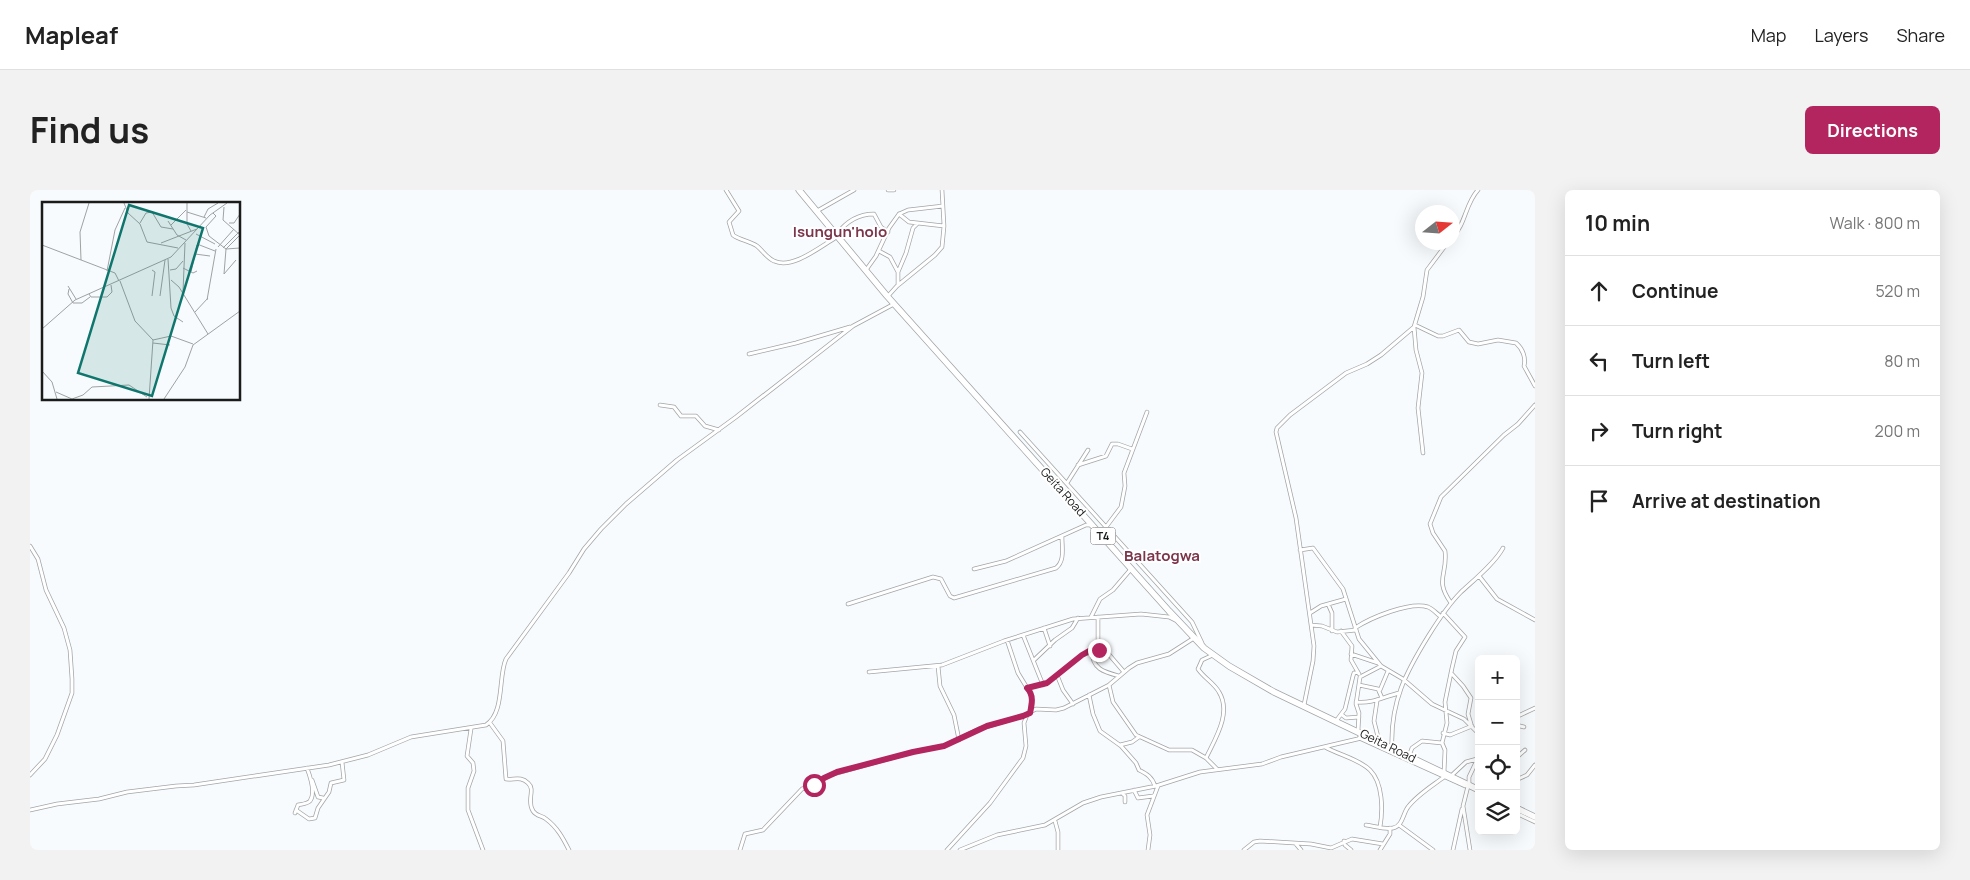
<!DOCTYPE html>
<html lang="en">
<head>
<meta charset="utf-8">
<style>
  body { margin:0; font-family:Manrope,sans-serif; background:#f2f2f2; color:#222 }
  .controls { position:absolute; right:15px; bottom:15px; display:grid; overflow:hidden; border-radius:8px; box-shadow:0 5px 20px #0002 }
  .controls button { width:45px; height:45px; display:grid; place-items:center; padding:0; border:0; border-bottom:1px solid #e0e0e0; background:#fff; color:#222; font:25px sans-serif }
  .compass { position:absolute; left:1385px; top:15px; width:45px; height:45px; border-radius:50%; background:#fff; box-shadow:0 5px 20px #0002; rotate:73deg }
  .stop { position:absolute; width:15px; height:15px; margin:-11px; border:4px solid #b2255e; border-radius:50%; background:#fff }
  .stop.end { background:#b2255e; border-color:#fff; box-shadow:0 1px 5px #0008 }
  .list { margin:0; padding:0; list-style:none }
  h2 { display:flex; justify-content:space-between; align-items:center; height:65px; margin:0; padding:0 20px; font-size:21px }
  h2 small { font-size:16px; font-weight:400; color:#767676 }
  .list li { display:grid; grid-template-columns:32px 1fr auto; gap:15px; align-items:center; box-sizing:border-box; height:70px; padding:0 20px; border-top:1px solid #e0e0e0 }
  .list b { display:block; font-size:19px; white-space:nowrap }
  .list em { font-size:16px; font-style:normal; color:#767676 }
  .icon { flex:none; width:28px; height:28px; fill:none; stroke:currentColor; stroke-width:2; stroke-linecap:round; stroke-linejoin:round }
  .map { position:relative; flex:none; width:1505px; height:660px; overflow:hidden; border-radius:8px }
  header { display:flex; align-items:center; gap:30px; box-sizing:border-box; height:70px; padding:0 25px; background:#fff; border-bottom:1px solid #e0e0e0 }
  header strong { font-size:24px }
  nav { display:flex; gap:28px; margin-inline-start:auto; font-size:18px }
  .intro { display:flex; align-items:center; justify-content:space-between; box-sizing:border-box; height:120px; padding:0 30px }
  h1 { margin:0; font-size:35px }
  .button { padding:12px 22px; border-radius:8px; background:#b2255e; color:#fff; font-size:18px; font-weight:700 }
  main { display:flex; gap:30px; padding:0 30px }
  aside { flex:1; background:#fff; border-radius:8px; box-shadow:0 5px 20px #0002 }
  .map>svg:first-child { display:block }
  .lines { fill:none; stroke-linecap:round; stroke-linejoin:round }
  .minor-casing { stroke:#a2a5a7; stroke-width:4.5 }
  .highway-casing { stroke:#a2a5a7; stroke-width:7 }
  .minor { stroke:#fff; stroke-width:3 }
  .highway { stroke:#fff; stroke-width:5.5 }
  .route { stroke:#b2255e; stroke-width:6 }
  .labels { text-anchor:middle; stroke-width:4; stroke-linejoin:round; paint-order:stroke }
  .shield { fill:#fff; stroke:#5f5f5f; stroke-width:1 }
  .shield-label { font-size:11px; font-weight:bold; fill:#1a1b1b }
  .street-label { font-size:12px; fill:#1a1b1b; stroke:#fff }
  .quarter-label { font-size:15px; font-weight:bold; fill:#7c364c; stroke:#fff }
  .inset-road { fill:none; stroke:#9fa1a3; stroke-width:1 }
  .view { fill:#0f766e; fill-opacity:0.15; stroke:#0f766e; stroke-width:2.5 }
  .inset-edge { fill:none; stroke:#1a1b1b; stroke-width:2.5 }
</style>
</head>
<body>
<header>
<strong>Mapleaf</strong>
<nav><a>Map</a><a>Layers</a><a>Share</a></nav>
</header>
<div class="intro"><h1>Find us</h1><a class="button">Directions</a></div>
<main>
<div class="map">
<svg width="1505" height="660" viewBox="0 0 1505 660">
  <rect width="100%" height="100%" fill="#f8fbfd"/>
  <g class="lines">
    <g class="minor-casing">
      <path id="minor" d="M 696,0 L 709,21 L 699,32 L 703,45 C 709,50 720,51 727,56 C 733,61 737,68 744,71 C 763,80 792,55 807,47
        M 858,0 L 864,0
        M 787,21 L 824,0
        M 869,24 L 879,32 L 914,36
        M 807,44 C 816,32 828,24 844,24 L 851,37 L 858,42
        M 1422,48 C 1436,34 1435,14 1448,0
        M 849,61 L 860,67 L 868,82
        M 836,80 L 846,66 L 859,38 L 869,24 L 878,20 L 913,16
        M 868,95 L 868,82 L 876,63 L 883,38 L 887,34
        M 858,106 L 867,96 L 905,65 L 912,57 L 914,36 L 912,0
        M 1385,135 L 1408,146 L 1413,146 L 1429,140 L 1439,152 L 1448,154 L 1468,150 L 1486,153 C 1493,159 1496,168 1494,176 L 1505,196
        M 1384,137 L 1386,160 L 1392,183 L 1388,218 L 1393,263
        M 719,164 L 766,153 L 820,137
        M 630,215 L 644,217 L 651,226 L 666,226 L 675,236 L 689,240
        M 990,242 L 1162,432 L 1172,453
        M 1048,275 L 1076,266 L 1082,254 L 1088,254 L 1102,259
        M 1037,293 L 1058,260
        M 1076,337 L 1091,317 L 1095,296 L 1094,283 L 1117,222
        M 0,356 L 8,369 L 16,400 L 34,438 L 40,460 L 42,489 L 42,503 L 27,545 L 15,569 L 0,585
        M 1270,360 L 1283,358 L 1313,399 L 1329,449 L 1351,476 L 1373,489 L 1402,514 L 1434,529 L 1449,544
        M 944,379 L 976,371 L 1056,335 L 1062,335
        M 1449,386 L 1467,409 L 1505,430
        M 1421,413 C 1404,389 1418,385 1415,361 L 1403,343 L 1400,334 L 1411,307 L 1474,245 L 1488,234 L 1505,215
        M 818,414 L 903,387 L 911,389 L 920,406 L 924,408 L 1026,378 C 1035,371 1032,358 1032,347
        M 1298,414 L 1302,423 L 1302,441
        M 1280,423 L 1291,416 L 1316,409
        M 1061,427 L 1070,409 L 1083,400 L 1101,379
        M 1068,427 L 1068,456 L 1076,461 L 1094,482
        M 1281,435 L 1292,436 L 1307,442 L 1326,440
        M 1014,438 L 1020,456
        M 1325,438 C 1340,428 1380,411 1398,417 C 1403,419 1406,423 1410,426
        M 1311,441 L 1322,456 L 1321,470 L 1329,484
        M 993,445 L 1013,495
        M 977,450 L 988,483 L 1002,506 L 1000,523
        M 1062,461 C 1062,479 1074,482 1089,486
        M 1321,464 L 1348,473
        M 1004,470 L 1025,450 L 1042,438 L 1048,428
        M 908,476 L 910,496 L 924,525 L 929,550
        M 839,482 L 912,475 L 974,451 L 1043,429 L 1111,424 L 1139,427 L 1145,430
        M 1421,483 L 1433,496 L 1441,508 L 1438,524 L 1441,534
        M 1027,485 L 1033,500 L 1043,514
        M 1079,495 L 1083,512 L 1106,545 L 1139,560 L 1162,560 L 1176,568 L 1187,579
        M 1329,495 L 1348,499 L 1352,508
        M 997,498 L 1017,493 L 1052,465 L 1073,458
        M 1350,500 L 1358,481
        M 1059,505 L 1063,524 L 1070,541 L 1091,556 L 1106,573 L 1109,580 C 1117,584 1122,587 1125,596
        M 1347,511 L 1344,531 L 1349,551
        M 1326,512 C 1342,514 1353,507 1369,503
        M 1274,515 L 1283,471 L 1284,456 L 1266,328 L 1246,242 L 1247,238 L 1260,225 L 1316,183 L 1337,174 L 1351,165 L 1384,137 L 1393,107 L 1397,80 L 1418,52
        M 1312,525 L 1316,528 L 1329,527
        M 1486,527 L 1505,518
        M 1306,531 L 1315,519 L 1323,486 L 1324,483 L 1328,482
        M 460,533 L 473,551 L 476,589 C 484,590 491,586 498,593 C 506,600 496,610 503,621 C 507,627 512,625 516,629 C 527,637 533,648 539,660
        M 1486,535 L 1494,537
        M 441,539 L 437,566 L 443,573 L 444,581 L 438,598 L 438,620 L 453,660
        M 1328,541 L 1329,523 L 1326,514 L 1330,487 L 1351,476
        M 1413,543 L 1420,545 L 1442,536
        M 1329,548 L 1435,596
        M 1412,553 L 1417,533 L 1415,512 L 1422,478 L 1426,461 L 1435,447 L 1413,423
        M 1090,555 L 1102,552 L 1109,547
        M 1295,557 C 1309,565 1329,569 1340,580 C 1353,593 1353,620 1350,637
        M 1362,558 C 1360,512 1376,482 1399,445 C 1409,429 1418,415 1431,402 C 1444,390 1465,373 1473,358
        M 1379,566 L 1382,558 L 1392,551 L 1412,553 L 1415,560 L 1414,583
        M 1176,568 C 1185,549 1202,523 1189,502 C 1184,493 1174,488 1168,479 L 1172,470 L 1183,465
        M 1486,568 L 1495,560
        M 1421,586 L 1436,572 L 1447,569
        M 282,590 L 288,607 L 293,608
        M 1486,590 L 1497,585 L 1505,575
        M 1439,595 L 1439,587 L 1449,566
        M 1438,596 L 1433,616 L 1440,660
        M 1104,600 L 1108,608 L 1123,606
        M 1092,603 L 1095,606 L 1095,612
        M 0,620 L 27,614 L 69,609 L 97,602 L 146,596 L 164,595 L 299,575 L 338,565 L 381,547 L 456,535 C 475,523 468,486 476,469 L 539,383 L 554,359 L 571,339 L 596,314 L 647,270 L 706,227 L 823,136 L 864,114
        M 266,620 L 279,629 L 285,628 L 288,618 L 299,602 L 301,593 L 314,590 L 312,572
        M 265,623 L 268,615 C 272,614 277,614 280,611 C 286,603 280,586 277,578
        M 1486,623 L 1505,632
        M 1025,631 L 1028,642 L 1028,660
        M 1336,635 C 1344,636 1356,640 1363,638 C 1373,636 1373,623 1378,617 C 1387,605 1402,596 1414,587
        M 1369,635 L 1403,660
        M 1314,651 L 1315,655 L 1321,660
        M 1266,654 L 1271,660
        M 710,660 L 715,644 L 733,640 L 772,599 L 784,595 L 800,585 L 883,562 L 914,556 L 949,539 L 993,526 L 1006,519 L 1026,520 L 1034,518 L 1079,495 L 1099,478 L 1107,473 L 1139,464 L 1164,448
        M 917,660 L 960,613 L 993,568 L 996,556 L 994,533 L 997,525
        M 930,660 L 967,645 L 1015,635 L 1053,613 L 1071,607 L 1126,596 L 1170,582 L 1232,574 L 1251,567 L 1336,547
        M 1118,660 L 1120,645 L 1117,625 L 1128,596
        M 1214,660 L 1224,652 L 1230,651 L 1281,654 L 1301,658 L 1322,649 L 1353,654
        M 1350,660 L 1360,644 L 1360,638
        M 1423,660 L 1432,619"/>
    </g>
    <g class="highway-casing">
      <path id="highway" d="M 769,0 L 857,106 L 1139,421 L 1174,458 L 1199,476 L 1244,502 L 1449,600
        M 1486,618 L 1505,627"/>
    </g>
    <use href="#minor" class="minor"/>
    <use href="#highway" class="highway"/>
  </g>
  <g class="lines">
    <path class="route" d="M 784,595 L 794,588 L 807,582 L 883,562 L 914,556 L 957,536 L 993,526 L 1000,523 C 1002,514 1004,505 997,498 L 1017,493 L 1052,465 L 1059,461 L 1069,460"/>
  </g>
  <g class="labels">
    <rect class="shield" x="1060.5" y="337.5" width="25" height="17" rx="4"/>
    <g class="shield-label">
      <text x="1073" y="350">T4</text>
    </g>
    <g class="street-label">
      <text transform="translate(1033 302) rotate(48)" y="4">Geita Road</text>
      <text transform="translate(1358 556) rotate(26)" y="4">Geita Road</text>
    </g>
    <g class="quarter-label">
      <text x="810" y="47">Isungun'holo</text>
      <text x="1132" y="371">Balatogwa</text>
    </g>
  </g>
  <g transform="translate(12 12)">
    <rect width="198" height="198" fill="#f8fbfd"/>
    <path class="inset-road" d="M 82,1 L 86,11 L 98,22 L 105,40 L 136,46M 145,1 L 145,22 L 149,29M 182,5 L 181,18 L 198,33M 145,10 L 164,16M 171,11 L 174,14 L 164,25 L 167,34 L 184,47 L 198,46M 162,15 L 166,7 L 176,1M 126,19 L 135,33 L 144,38M 98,21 L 104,11 L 110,10 L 119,25 L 131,27M 187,21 L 192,21 L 198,12M 129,23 L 144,8M 154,32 L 173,42M 119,41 L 155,27M 155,42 L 173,49M 0,43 L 73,71 L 77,79M 176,45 L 192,27M 181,46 L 198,29M 184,47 L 198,33M 153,52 L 168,54M 126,57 L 129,106 L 132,114 L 141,120M 39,58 L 38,30 L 47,1M 141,66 L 151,71 L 155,69M 110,68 L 113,70 L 110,94M 128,68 L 134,67 L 141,59M 65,69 L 73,28 L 83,6M 149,70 L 155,43M 182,72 L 184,47M 182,72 L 194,58M 129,78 L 137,85 L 166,132M 78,79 L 93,119 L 111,138 L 107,197M 26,84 L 34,97M 27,87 L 26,92 L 31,101 L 40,101 L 48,95M 141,90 L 143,41M 47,92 L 49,95 L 65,95 L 70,90 L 69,83M 118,94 L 123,58M 165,98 L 174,47M 153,110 L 166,96M 0,127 L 33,98 L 129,55 L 168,13 L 185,1M 111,138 L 129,134 L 151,142M 111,141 L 128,143M 0,169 L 10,180 L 15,197M 14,190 L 30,197 L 41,193 L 50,185 L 87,183 L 105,195M 122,197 L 143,165 L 151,143 L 198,109"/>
    <path class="view" d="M 87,3 L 161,26 L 110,194 L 36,171 Z"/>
    <rect width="198" height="198" class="inset-edge"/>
  </g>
</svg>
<div class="controls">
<button>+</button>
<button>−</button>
<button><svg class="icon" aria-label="locate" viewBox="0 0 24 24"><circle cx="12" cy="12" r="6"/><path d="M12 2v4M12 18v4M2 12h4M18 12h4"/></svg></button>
<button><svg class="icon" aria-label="layers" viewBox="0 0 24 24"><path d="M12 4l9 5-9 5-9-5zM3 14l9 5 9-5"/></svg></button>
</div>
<svg class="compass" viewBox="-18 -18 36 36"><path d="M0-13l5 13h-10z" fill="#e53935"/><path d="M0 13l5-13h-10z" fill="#767676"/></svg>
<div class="stop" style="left:784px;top:595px"></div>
<div class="stop end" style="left:1069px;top:460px"></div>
</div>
<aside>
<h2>10 min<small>Walk · 800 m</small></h2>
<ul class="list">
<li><svg class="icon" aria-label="ahead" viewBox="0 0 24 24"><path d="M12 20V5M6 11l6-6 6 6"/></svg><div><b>Continue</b></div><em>520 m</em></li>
<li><svg class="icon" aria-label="left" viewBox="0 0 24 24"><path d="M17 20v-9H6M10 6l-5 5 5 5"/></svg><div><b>Turn left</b></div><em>80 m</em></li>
<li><svg class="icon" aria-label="right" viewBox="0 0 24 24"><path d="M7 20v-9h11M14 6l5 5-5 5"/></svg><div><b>Turn right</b></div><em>200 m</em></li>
<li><svg class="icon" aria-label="arrive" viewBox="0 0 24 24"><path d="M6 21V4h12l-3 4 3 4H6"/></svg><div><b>Arrive at destination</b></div></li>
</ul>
</aside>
</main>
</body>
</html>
